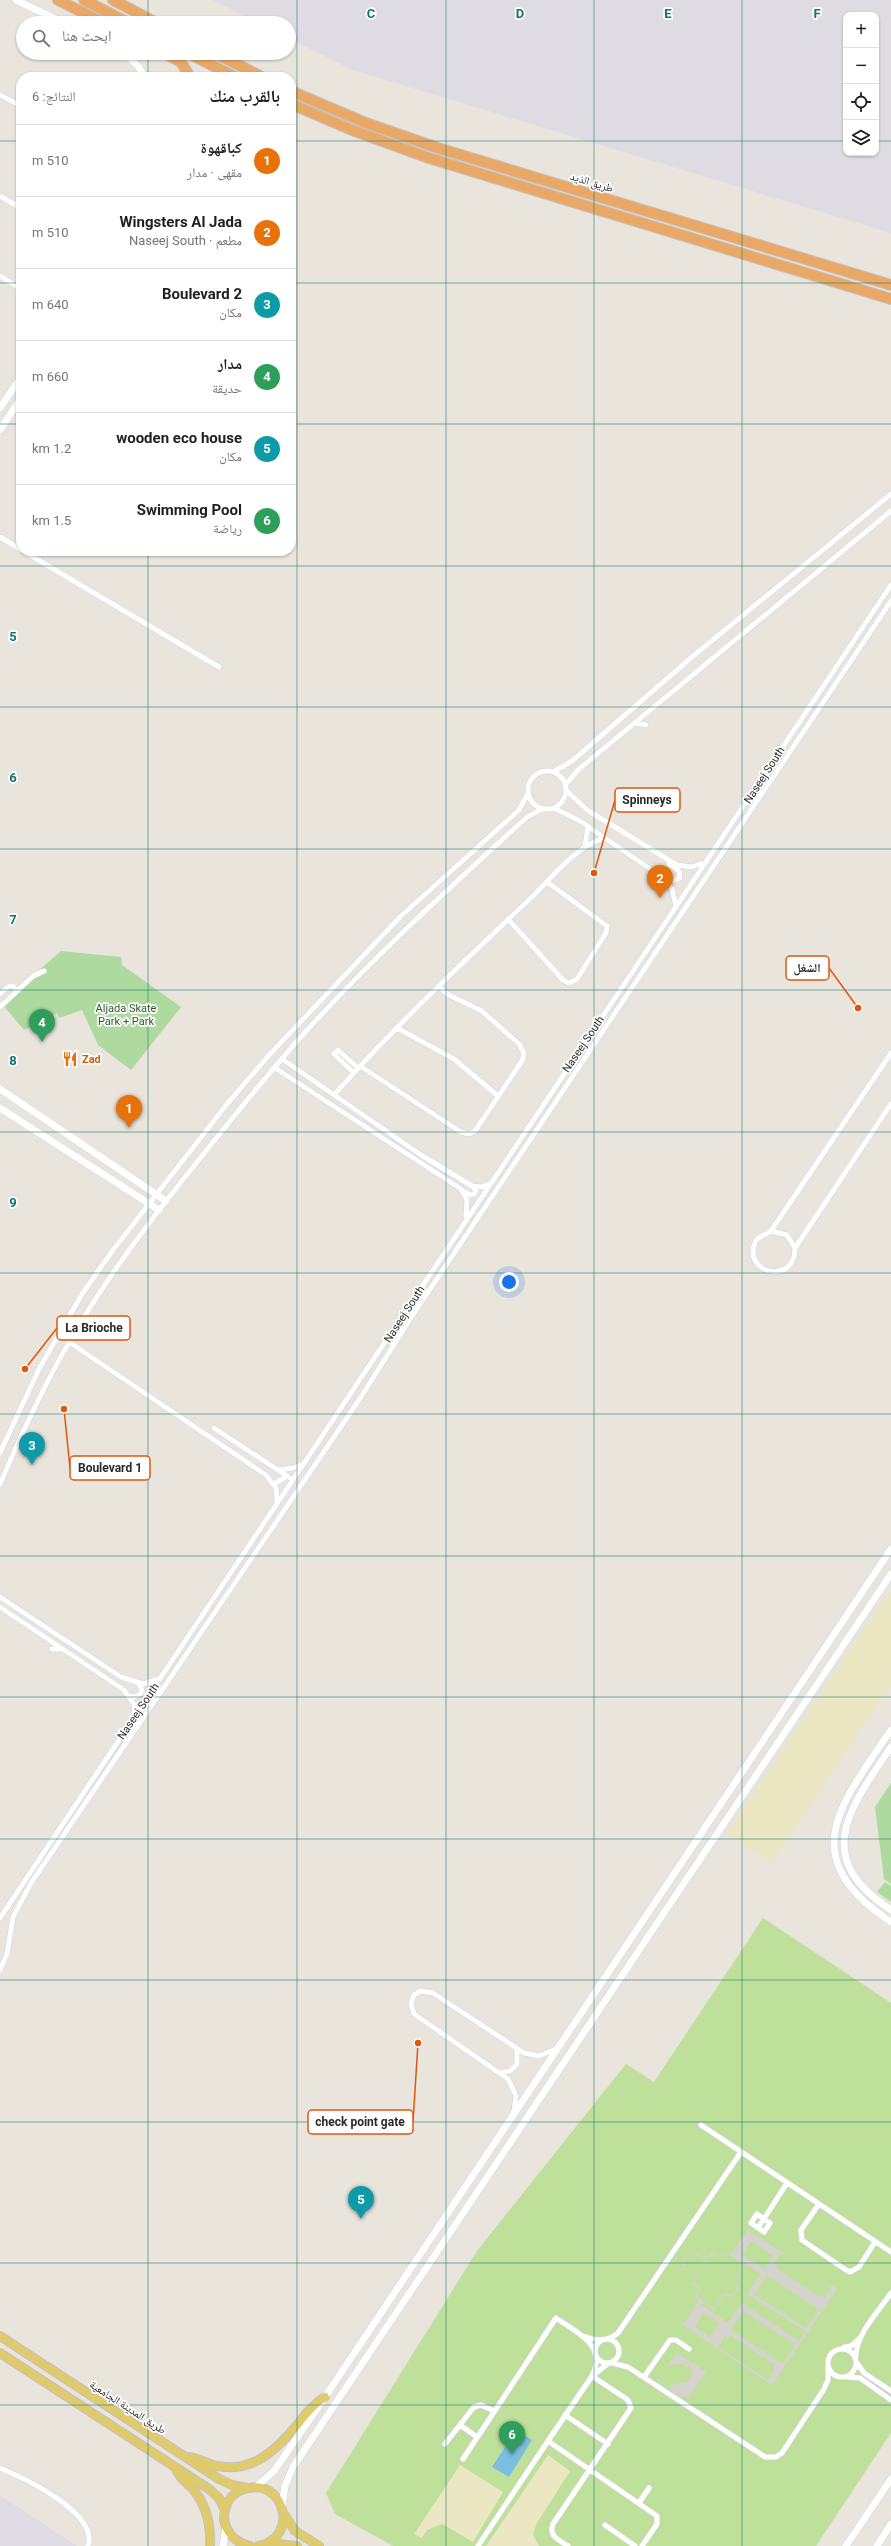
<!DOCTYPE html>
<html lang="ar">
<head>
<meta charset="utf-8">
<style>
  body { margin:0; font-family:Roboto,"Noto Naskh Arabic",sans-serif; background:#f6f6f6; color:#202124; direction:rtl }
  .controls { position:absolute; right:12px; top:12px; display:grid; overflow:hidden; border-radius:8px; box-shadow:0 1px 3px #0004 }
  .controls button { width:36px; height:36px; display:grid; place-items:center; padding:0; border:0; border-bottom:1px solid #e0e0e0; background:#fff; color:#202124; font:20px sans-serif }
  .you { position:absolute; left:509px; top:1282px; width:14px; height:14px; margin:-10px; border:3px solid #fff; border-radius:50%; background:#1a73e8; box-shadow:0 0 0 6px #1a73e833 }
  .badge { display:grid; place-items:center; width:26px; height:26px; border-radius:50%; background:#d93025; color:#fff; font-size:13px; font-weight:700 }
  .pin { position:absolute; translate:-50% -33px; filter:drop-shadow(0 1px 2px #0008) }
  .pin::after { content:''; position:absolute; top:21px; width:14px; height:12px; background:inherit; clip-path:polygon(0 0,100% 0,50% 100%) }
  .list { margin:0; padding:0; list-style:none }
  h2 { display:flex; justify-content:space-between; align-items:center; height:52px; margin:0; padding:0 16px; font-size:17px }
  h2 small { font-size:13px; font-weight:400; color:#757577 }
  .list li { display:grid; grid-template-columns:26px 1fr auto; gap:12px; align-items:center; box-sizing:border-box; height:72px; padding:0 16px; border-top:1px solid #e0e0e0 }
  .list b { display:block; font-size:15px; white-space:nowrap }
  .list p { margin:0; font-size:13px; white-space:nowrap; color:#757577 }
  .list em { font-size:13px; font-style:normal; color:#757577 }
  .icon { flex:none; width:22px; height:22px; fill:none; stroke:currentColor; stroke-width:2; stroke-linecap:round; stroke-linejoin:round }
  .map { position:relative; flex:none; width:891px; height:2546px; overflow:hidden; direction:ltr }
  .search { position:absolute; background:#fff; box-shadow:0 1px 3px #0004; left:16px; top:16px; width:280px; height:44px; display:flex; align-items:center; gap:10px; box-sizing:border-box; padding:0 14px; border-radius:22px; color:#757577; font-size:15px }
  .panel { position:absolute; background:#fff; box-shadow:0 1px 3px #0004; left:16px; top:72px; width:280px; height:484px; border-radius:16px; direction:rtl }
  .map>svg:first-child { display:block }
  .industrial { fill:#dedce2; fill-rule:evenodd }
  .green { fill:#afda9f }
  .sand { fill:#ebe7c2 }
  .pitch { fill:#bee09b; fill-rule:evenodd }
  .plaza { fill:#d6d3ce; fill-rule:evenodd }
  .water { fill:#7bbedf }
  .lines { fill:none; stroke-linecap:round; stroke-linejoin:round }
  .minor-casing { stroke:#d1d3e0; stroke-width:6 }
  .tertiary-casing { stroke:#d1d3e0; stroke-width:8 }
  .primary-casing { stroke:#c3c3c3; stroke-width:10 }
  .motorway-casing { stroke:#c3c3c3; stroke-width:12 }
  .minor { stroke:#fff; stroke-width:5 }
  .tertiary { stroke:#fff; stroke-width:7 }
  .primary { stroke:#dfcb6b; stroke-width:8 }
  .motorway { stroke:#eaa866; stroke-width:10 }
  .grid { fill:none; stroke:#0f766e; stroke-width:1; stroke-opacity:0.55 }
  .labels { text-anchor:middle; stroke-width:3.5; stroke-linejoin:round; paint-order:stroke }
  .street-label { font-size:11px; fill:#292929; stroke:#fff }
  .park-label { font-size:11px; fill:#2a5c22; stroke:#fff }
  .food-label { font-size:11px; font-weight:bold; fill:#c56008; stroke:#fff; text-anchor:start }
  .grid-label { font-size:13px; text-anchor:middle; font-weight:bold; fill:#0f766e; stroke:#fff; stroke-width:3.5; stroke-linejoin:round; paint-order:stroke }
  .leader { fill:none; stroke:#de570d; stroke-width:1.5 }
  .callout-dot { fill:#de570d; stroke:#fff; stroke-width:1.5 }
  .callout { fill:#fff; stroke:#de570d; stroke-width:1.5 }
  .callout-label { font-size:12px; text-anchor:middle; font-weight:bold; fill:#292929 }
</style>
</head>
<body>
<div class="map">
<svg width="891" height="2546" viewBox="0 0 891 2546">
  <rect width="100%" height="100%" fill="#e9e4dc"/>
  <path class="industrial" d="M 213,0 L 891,0 L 891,233 L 353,70 L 289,38 L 289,23 L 259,23 ZM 846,15 L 876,15 L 876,153 L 846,153 Z
    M 0,2495 L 77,2546 L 0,2546 Z"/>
  <path class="green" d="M 61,951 L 121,957 L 122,965 L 181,1007 L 131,1070 L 98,1045 L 82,1010 L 59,1018 L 57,1013 L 24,1030 L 1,1003 Z
    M 891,1783 L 891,1884 L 884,1879 L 875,1807 Z
    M 885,1882 L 891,1886 L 891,1902 L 877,1892 Z"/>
  <path class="sand" d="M 891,1589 L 891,1684 L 772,1863 L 727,1833 Z
    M 548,2455 L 571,2471 L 537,2523 L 537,2544 L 539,2546 L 486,2546 Z
    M 460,2465 L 503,2492 L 473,2542 L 442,2524 L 422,2538 L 414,2534 Z"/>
  <path class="pitch" d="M 763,1918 L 891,2003 L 891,2433 L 816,2546 L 539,2546 L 533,2534 L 537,2523 L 570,2471 L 548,2455 L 486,2546 L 393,2546 L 335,2514 L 326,2493 L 477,2251 L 626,2064 L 654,2082 ZM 460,2465 L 503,2492 L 473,2542 L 442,2524 L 427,2530 L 422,2538 L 414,2534 Z"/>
  <path class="plaza" d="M 748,2230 L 837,2289 L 772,2385 L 683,2325 L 699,2300 L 695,2297 L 698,2288 L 692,2284 L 695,2279 L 693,2277 L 695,2274 L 681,2269 L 684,2266 L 681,2264 L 691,2250 L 704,2258 L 706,2255 L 709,2257 L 712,2252 L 719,2257 L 722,2253 L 725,2255 L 727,2252 L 731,2254 ZM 751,2241 L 773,2256 L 764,2269 L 742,2255 ZM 691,2251 L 704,2260 L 706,2257 L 709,2258 L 713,2254 L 719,2258 L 722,2254 L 725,2256 L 728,2253 L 741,2262 L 738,2266 L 741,2268 L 735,2277 L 738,2280 L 735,2283 L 737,2290 L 734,2294 L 724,2294 L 714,2309 L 697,2297 L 700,2288 L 694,2283 L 696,2274 L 683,2269 L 685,2265 L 683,2263 ZM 781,2253 L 830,2285 L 828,2289 L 830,2290 L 825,2298 L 819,2294 L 817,2296 L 776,2268 L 778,2266 L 774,2263 ZM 742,2261 L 761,2274 L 747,2294 L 805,2331 L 799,2341 L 742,2303 L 728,2323 L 701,2305 L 702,2303 L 714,2311 L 724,2296 L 734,2296 L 739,2289 L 736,2283 L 739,2279 L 736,2277 L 742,2268 L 739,2266 ZM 767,2275 L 819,2310 L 806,2328 L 754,2294 ZM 743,2311 L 795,2345 L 783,2364 L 731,2330 ZM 703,2313 L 719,2323 L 710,2337 L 695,2327 ZM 730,2335 L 774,2364 L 773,2373 L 768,2380 L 718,2347 L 725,2336 L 728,2338 Z
    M 677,2353 L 706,2372 L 689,2397 L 682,2397 L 669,2389 L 672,2385 L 689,2381 L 688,2378 L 692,2376 L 690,2366 L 685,2367 L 684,2363 L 667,2366 Z"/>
  <path class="water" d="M 516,2430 L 532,2440 L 509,2477 L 492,2467 Z"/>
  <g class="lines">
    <g class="minor-casing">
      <path id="minor" d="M 0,95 L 21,106
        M 0,196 L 21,208
        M 0,276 L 21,289
        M 0,537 L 21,550
        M 23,551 L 219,667
        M 634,723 L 646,725
        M528 790a19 19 0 1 1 38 0a19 19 0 1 1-38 0Z
        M 553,772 L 572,761 L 692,657 L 891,494
        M 565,785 L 579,769 L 891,511
        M 566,790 L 587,810 L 677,865 L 692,867 L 706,862
        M 554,808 L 580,821 L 662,877 L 672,889 L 676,906
        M 585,846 L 588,826
        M 664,876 L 673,881 L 680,878 L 679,871 L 669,864
        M 508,919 L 563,980 L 569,983 L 577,979 L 606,933 L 607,926 L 547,882
        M 17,991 L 33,976 L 44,971
        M 0,994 L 9,986 L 13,986 L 17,991 L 0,1007
        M 397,1028 L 454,1059 L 498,1096
        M 282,1059 L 421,1155 L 472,1186 L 482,1187 L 489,1184
        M 360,1066 L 461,1132 L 469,1134 L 475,1131 L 522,1061 L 524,1054 L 520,1045 L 482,1011 L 449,995 L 439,987
        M 275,1068 L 461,1189 L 467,1200 L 466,1216
        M 354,1073 L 334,1054 L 338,1050 L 358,1068
        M 334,1095 C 396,1025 465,960 533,896 C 552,877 579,844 605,838
        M 463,1191 L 471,1195 L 474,1194 L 476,1191 L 472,1186
        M 771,1231 L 891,1053
        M 795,1248 L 787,1235 L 771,1231 L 757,1239 C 738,1272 795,1288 795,1248 L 891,1104
        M 69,1342 L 266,1475 L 276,1488 L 277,1502
        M 214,1428 L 293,1480
        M 0,1453 L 39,1369 L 82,1294 L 113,1250 L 227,1104 L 270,1054 L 401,916 L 519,810 L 528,793
        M 279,1470 L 293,1468 L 303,1464
        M 0,1484 C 21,1435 43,1386 70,1341 C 104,1281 146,1226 189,1172 C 225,1127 261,1082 299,1039 C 370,960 449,888 527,817 L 542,809
        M 274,1484 L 287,1476
        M 0,1597 L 121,1677 L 143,1684 L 159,1679
        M 0,1607 L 124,1690 L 134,1704 L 135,1714
        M 52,1649 L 63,1649
        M 130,1696 L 134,1697 L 140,1694 L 142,1690 L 139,1684
        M 0,1918 L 891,585
        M 0,1970 L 7,1954 L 13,1917 L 31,1883 L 361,1397 L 412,1316 L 891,601
        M 501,2073 L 510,2071 L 517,2064 L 517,2050
        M 514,2111 L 516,2096 L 508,2079 L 414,2014 L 411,2003 L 414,1995 L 421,1991 L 433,1993 L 524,2053 L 539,2056 L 556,2049
        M 701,2125 L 891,2252
        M 819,2204 L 801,2230 L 802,2240 L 846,2270 L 850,2272 L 859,2267 L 875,2242
        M 757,2214 L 770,2223 L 764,2232 L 751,2223 Z
        M 758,2228 L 787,2183
        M 583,2336 C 596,2341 607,2342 618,2333 L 741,2152
        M595 2351a12 12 0 1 1 24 0a12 12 0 1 1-24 0Z
        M 844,2347 L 851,2346 L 859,2339
        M828 2363a14 14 0 1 1 28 0a14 14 0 1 1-28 0Z
        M 856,2356 C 856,2334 879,2311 891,2293
        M 612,2363 L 628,2367 L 765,2457 L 776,2457 L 782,2453 L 824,2389 L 828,2380 L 828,2366
        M 857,2363 L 864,2373 L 891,2391
        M 644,2377 L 670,2340 L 676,2340 L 689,2349
        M 848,2377 L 860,2378 L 891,2400
        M 565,2415 L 608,2444
        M 460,2425 L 477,2437
        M 548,2441 L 592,2376 L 609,2363
        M 445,2444 L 474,2407 L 481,2405 L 494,2411
        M 463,2459 L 556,2318 C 578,2333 607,2345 592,2376
        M 0,2468 C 24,2478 99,2513 88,2546
        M 639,2503 L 649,2488
        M 605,2525 L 635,2546
        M 478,2546 L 548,2441 L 657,2516 L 657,2524 L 642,2546
        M 568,2546 C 559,2540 548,2536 553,2524 L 631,2408 L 628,2400 L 592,2376"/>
    </g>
    <g class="tertiary-casing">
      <path id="tertiary" d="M 16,0 L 64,23
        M 124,53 L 138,66 L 145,77
        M 0,408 L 21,377
        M 0,430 L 21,398
        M 0,1089 L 166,1201
        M 0,1108 L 159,1210
        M 891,1730 C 841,1804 793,1857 891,1922
        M 891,1747 C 850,1808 810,1857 891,1910
        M 256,2487 L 274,2471 L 325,2397 L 891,1549
        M 282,2506 L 285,2486 L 293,2467 L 891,1574
        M 223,2546 L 226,2527
        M 846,2546 L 891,2479
        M 877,2546 L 891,2524"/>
    </g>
    <g class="primary-casing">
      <path id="primary" d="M 0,2336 L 219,2479 L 232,2485 L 247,2488
        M 0,2353 L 209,2489 L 219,2498 L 225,2510
        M 190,2457 C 199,2459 208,2464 217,2466 C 253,2473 276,2450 297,2425 C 305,2415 313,2404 325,2397
        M 175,2467 C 178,2476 184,2481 191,2487 C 206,2503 211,2524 210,2546
        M 284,2514 L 295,2531 L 319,2546
        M 268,2543 L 297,2546
        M 250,2546 C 231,2542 218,2523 227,2504 C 230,2497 237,2491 245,2489 C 284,2476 301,2538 258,2546"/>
    </g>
    <g class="motorway-casing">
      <path id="motorway" d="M 58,0 L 104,23
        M 84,0 L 129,23
        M 113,0 L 157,23
        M 164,53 L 181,62 L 190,77
        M 188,53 L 235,77
        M 215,53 L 262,77
        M 291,91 L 366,123 L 438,148 L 891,285
        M 291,104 L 352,130 L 429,158 L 891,299"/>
    </g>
    <use href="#minor" class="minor"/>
    <use href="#tertiary" class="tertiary"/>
    <use href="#primary" class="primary"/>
    <use href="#motorway" class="motorway"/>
  </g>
  <path class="grid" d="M 148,0 L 148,23M 297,0 L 297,2546M 446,0 L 446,2546M 594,0 L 594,2546M 742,0 L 742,2546M 148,53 L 148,77M 0,141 L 21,141M 291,141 L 846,141M 876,141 L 891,141M 0,283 L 21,283M 291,283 L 891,283M 0,424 L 21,424M 291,424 L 891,424M 148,551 L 148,2546M 0,566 L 891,566M 0,707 L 891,707M 0,849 L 891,849M 0,990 L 891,990M 0,1132 L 891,1132M 0,1273 L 891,1273M 0,1414 L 891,1414M 0,1556 L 891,1556M 0,1697 L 891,1697M 0,1839 L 891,1839M 0,1980 L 891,1980M 0,2122 L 891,2122M 0,2263 L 891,2263M 0,2405 L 891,2405"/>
  <defs>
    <g id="restaurant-bare" transform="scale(1.2)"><path d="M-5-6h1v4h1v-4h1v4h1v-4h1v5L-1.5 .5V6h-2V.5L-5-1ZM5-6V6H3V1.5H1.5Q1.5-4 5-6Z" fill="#e8710a" stroke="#fff" stroke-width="2.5" paint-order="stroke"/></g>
  </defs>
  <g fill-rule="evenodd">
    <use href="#restaurant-bare" x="70" y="1059"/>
  </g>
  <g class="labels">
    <g class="street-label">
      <text transform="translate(592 182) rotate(17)" y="4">طريق الذيد</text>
      <text transform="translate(764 775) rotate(-57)" y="4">Naseej South</text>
      <text transform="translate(583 1044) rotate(-56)" y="4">Naseej South</text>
      <text transform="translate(404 1314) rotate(-57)" y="4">Naseej South</text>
      <text transform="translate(138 1711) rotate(-56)" y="4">Naseej South</text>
      <text transform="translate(128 2407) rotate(33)" y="4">طريق المدينة الجامعية</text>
    </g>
    <g class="park-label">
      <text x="126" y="1012">Aljada Skate<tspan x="126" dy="13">Park + Park</tspan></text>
    </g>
    <g class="food-label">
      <text x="82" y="1063">Zad</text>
    </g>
  </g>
  <g class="grid-label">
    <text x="371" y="18">C</text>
    <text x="520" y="18">D</text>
    <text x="668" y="18">E</text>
    <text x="817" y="18">F</text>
    <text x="13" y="641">5</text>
    <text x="13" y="782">6</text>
    <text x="13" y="924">7</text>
    <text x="13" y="1065">8</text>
    <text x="13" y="1207">9</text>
  </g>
  <path class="leader" d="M594 873L615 800M858 1008L829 968M25 1369L57 1328M64 1409L70 1468M418 2043L413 2122"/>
  <g class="callout-dot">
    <circle cx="594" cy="873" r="4"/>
    <circle cx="858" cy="1008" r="4"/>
    <circle cx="25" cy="1369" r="4"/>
    <circle cx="64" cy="1409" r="4"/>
    <circle cx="418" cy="2043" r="4"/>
  </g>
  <g class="callout">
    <rect x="615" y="788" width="65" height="24" rx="4"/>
    <rect x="786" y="956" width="43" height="24" rx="4"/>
    <rect x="57" y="1316" width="73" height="24" rx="4"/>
    <rect x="70" y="1456" width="80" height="24" rx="4"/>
    <rect x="308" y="2110" width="105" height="24" rx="4"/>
  </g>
  <g class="callout-label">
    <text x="647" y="804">Spinneys</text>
    <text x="807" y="972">الشغل</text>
    <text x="94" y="1332">La Brioche</text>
    <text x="110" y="1472">Boulevard 1</text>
    <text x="360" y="2126">check point gate</text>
  </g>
</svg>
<div class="controls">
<button>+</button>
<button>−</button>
<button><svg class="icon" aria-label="locate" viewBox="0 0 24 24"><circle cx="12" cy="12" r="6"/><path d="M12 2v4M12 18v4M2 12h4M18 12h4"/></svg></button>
<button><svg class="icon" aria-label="layers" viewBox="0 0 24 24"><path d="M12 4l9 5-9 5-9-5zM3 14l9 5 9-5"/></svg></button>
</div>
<div class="you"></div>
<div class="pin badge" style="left:129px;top:1128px;background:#e8710a">1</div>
<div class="pin badge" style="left:660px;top:898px;background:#e8710a">2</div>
<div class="pin badge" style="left:32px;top:1465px;background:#0f9aa8">3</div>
<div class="pin badge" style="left:42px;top:1042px;background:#2e9e5b">4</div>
<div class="pin badge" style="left:361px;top:2219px;background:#0f9aa8">5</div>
<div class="pin badge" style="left:512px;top:2454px;background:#2e9e5b">6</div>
<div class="search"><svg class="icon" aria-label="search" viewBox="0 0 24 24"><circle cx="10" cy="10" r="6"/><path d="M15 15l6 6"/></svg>ابحث هنا</div>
<section class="panel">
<h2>بالقرب منك<small>النتائج: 6</small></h2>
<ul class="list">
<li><span class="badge" style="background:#e8710a">1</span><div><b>كباقهوة</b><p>مقهى · مدار</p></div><em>510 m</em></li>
<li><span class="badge" style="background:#e8710a">2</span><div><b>Wingsters Al Jada</b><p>مطعم · Naseej South</p></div><em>510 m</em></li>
<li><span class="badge" style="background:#0f9aa8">3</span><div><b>Boulevard 2</b><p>مكان</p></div><em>640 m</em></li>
<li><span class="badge" style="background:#2e9e5b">4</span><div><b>مدار</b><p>حديقة</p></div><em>660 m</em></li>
<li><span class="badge" style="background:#0f9aa8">5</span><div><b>wooden eco house</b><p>مكان</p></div><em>1.2 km</em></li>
<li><span class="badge" style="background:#2e9e5b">6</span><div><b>Swimming Pool</b><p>رياضة</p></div><em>1.5 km</em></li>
</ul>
</section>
</div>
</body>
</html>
